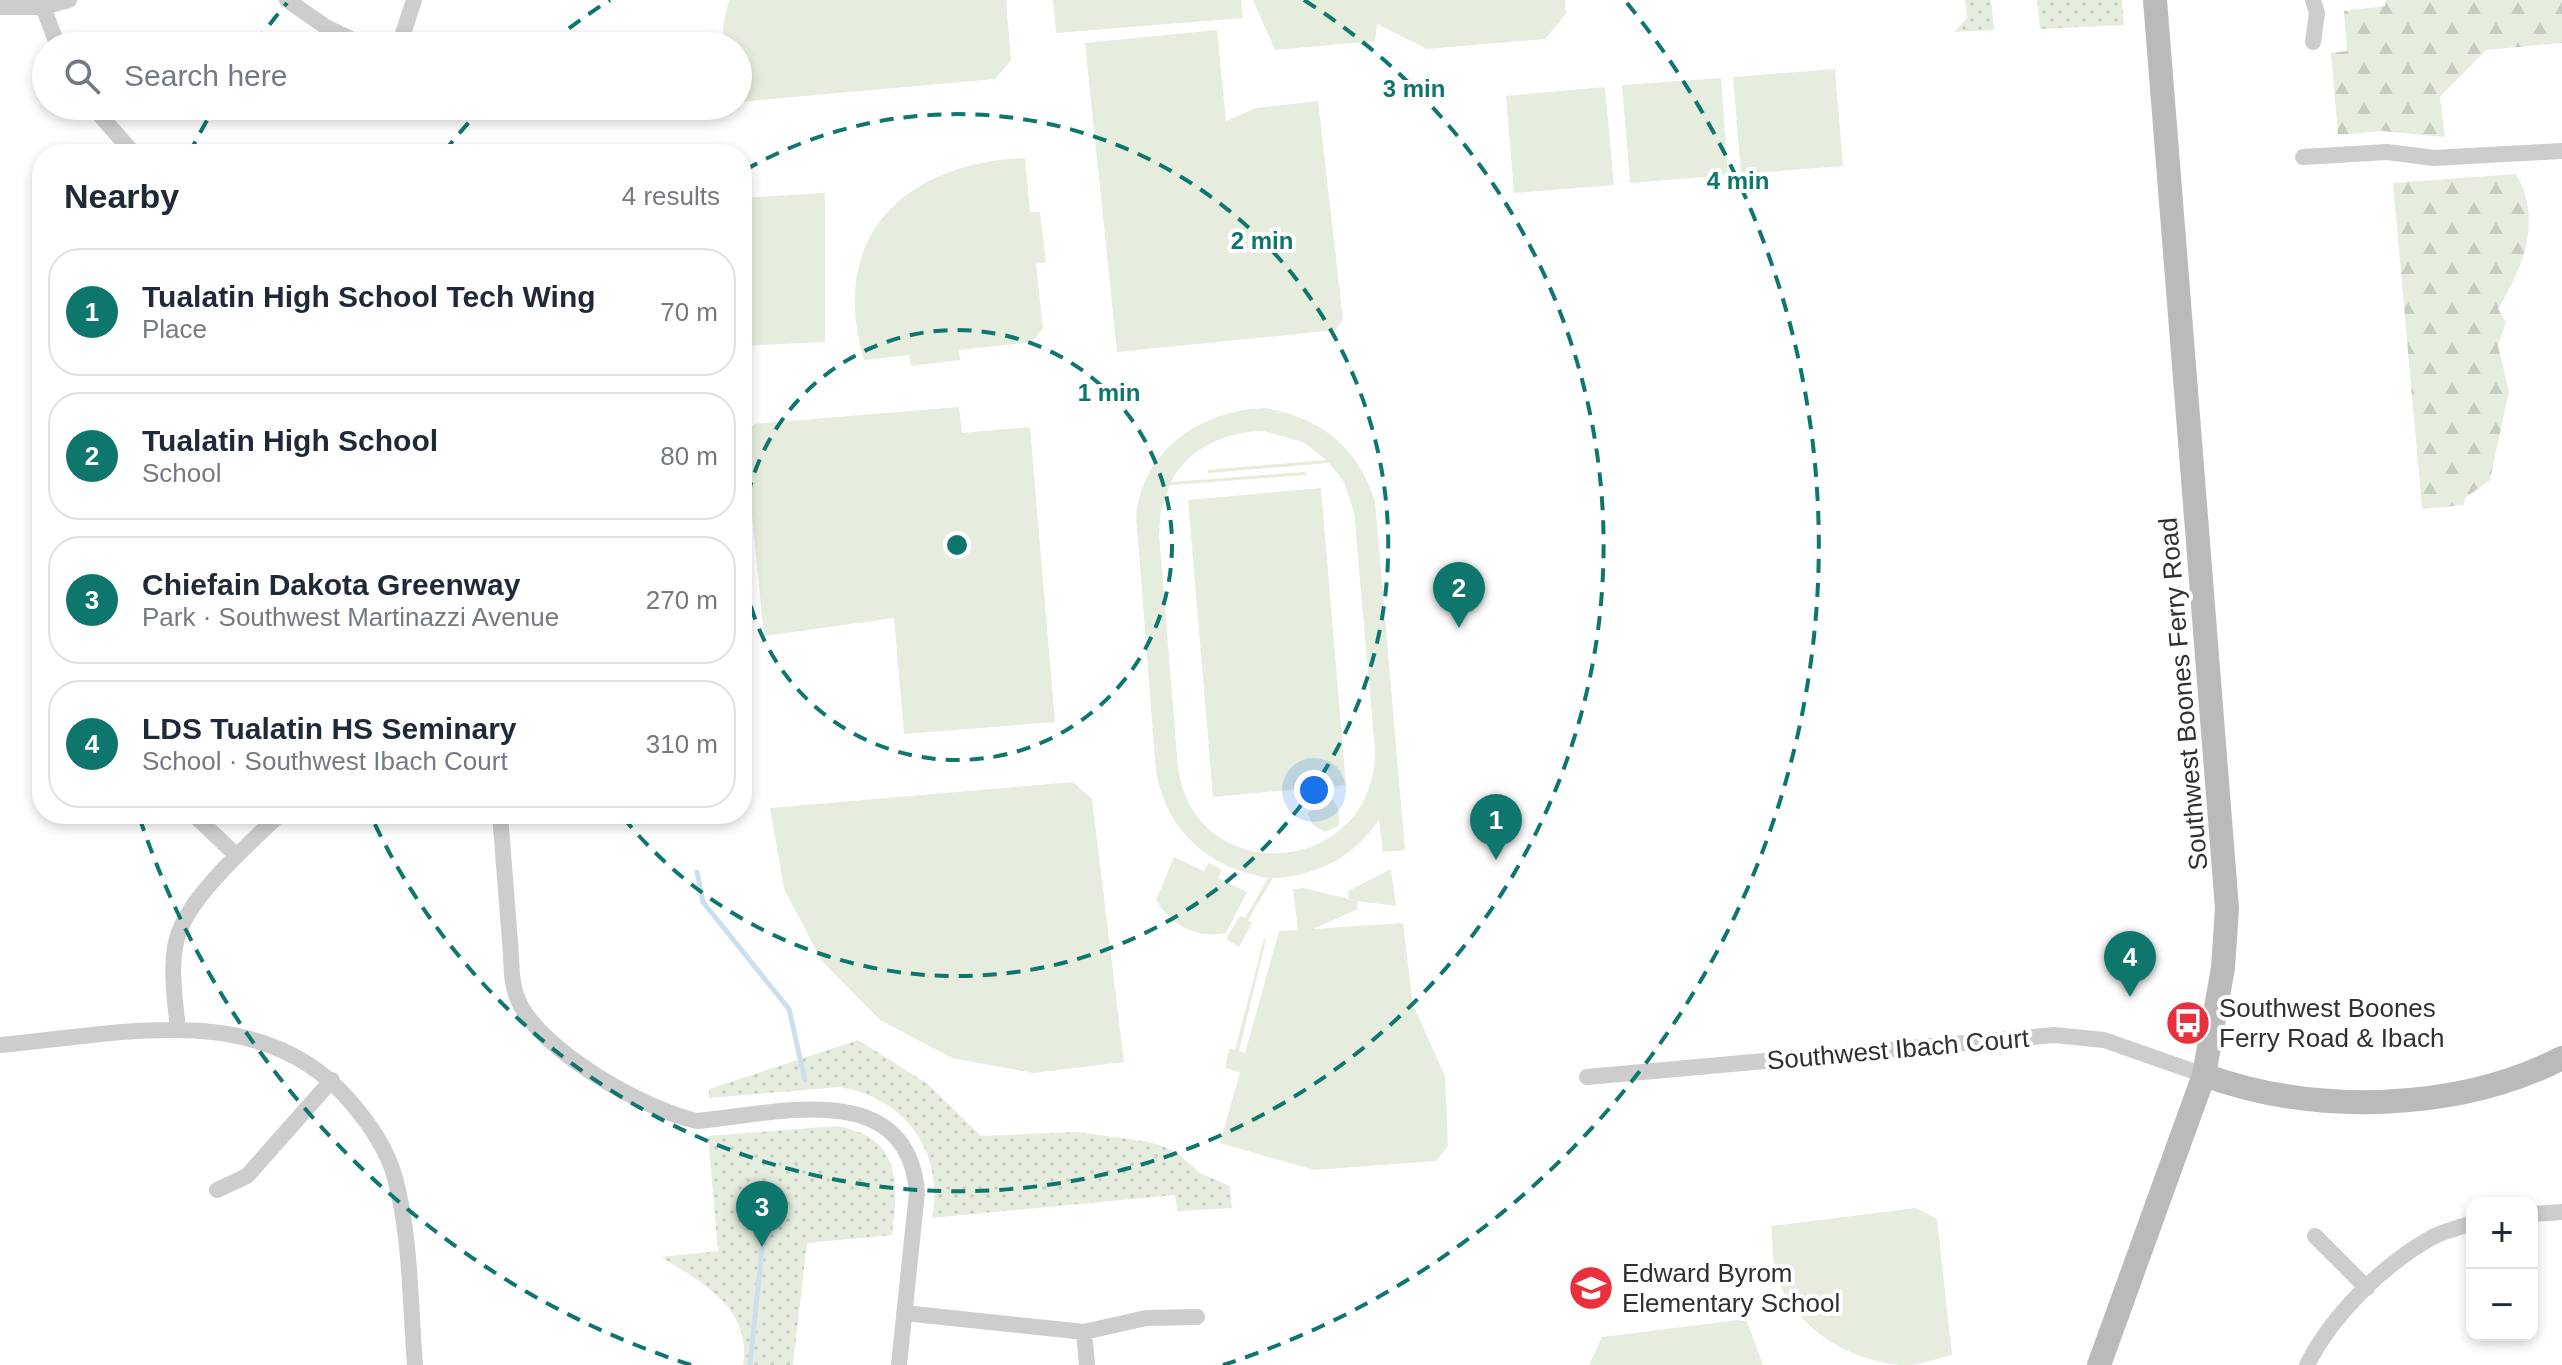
<!DOCTYPE html>
<html lang="en">
<head>
<meta charset="utf-8">
<style>
  body { margin:0; font-family:Helvetica,sans-serif; background:#f2f2f3; color:#1f2937 }
  .controls { position:absolute; right:24px; bottom:24px; display:grid; overflow:hidden; border-radius:16px; box-shadow:0 4px 12px #0003 }
  .controls button { width:72px; height:72px; display:grid; place-items:center; padding:0; border:0; border-bottom:2px solid #e0e1e3; background:#fff; color:#1f2937; font:40px sans-serif }
  .you { position:absolute; left:1314px; top:790px; width:28px; height:28px; margin:-20px; border:6px solid #fff; border-radius:50%; background:#1a73e8; box-shadow:0 0 0 12px #1a73e833 }
  .badge { display:grid; place-items:center; width:52px; height:52px; border-radius:50%; background:#0f766e; color:#fff; font-size:26px; font-weight:700 }
  .pin { position:absolute; translate:-50% -66px; filter:drop-shadow(0 2px 4px #0008) }
  .pin::after { content:''; position:absolute; top:42px; width:28px; height:24px; background:inherit; clip-path:polygon(0 0,100% 0,50% 100%) }
  .list { margin:0; padding:0; list-style:none }
  h2 { display:flex; justify-content:space-between; align-items:center; height:104px; margin:0; padding:0 32px; font-size:34px }
  h2 small { font-size:26px; font-weight:400; color:#747a83 }
  .list li { display:grid; grid-template-columns:52px 1fr auto; gap:24px; align-items:center; box-sizing:border-box; height:128px; margin:0 16px 16px; padding:0 16px; border:2px solid #e0e1e3; border-radius:32px }
  .list b { display:block; font-size:30px; white-space:nowrap }
  .list p { margin:0; font-size:26px; white-space:nowrap; color:#747a83 }
  .list em { font-size:26px; font-style:normal; color:#747a83 }
  .icon { flex:none; width:44px; height:44px; fill:none; stroke:currentColor; stroke-width:2; stroke-linecap:round; stroke-linejoin:round }
  .map { position:relative; flex:none; width:2562px; height:1365px; overflow:hidden }
  .search { position:absolute; background:#fff; box-shadow:0 4px 12px #0003; left:32px; top:32px; width:720px; height:88px; display:flex; align-items:center; gap:20px; box-sizing:border-box; padding:0 28px; border-radius:44px; color:#747a83; font-size:30px }
  .panel { position:absolute; background:#fff; box-shadow:0 4px 12px #0003; left:32px; top:144px; width:720px; height:680px; border-radius:32px }
  .map>svg:first-child { display:block }
  .grass { fill:url(#grass-dots) }
  .forest { fill:url(#forest-firs) }
  .garden { fill:#e6edde; fill-rule:evenodd }
  .lines { fill:none; stroke-linecap:round; stroke-linejoin:round }
  .stream { stroke:#cae0ed; stroke-width:5 }
  .street { stroke:#cdcdcd; stroke-width:16 }
  .secondary { stroke:#bababa; stroke-width:24 }
  .ring { fill:none; stroke:#0f766e; stroke-width:4; stroke-dasharray:14 10 }
  .labels { text-anchor:middle; stroke-width:8; stroke-linejoin:round; paint-order:stroke }
  .street-label { font-size:26px; fill:#303030; stroke:#fff }
  .poi-label { font-size:26px; fill:#303030; stroke:#fff; text-anchor:start }
  .centre { fill:#0f766e; stroke:#fff; stroke-width:4 }
  .ring-label { font-size:24px; text-anchor:middle; font-weight:bold; fill:#0f766e; stroke:#fff; stroke-width:8; stroke-linejoin:round; paint-order:stroke }
</style>
</head>
<body>
<div class="map">
<svg width="2562" height="1365" viewBox="0 0 2562 1365">
  <defs>
    <pattern id="grass-dots" width="8" height="8" patternUnits="userSpaceOnUse" patternTransform="scale(2)"><rect width="8" height="8" fill="#e6edde"/><path d="M2 2h.1M6 6h.1" fill="none" stroke="#c6ccbf" stroke-width="1.8" stroke-linecap="round"/></pattern>
    <pattern id="forest-firs" width="22" height="20" patternUnits="userSpaceOnUse" patternTransform="scale(2)"><rect width="22" height="20" fill="#e6edde"/><path d="M5 1l3.5 6h-7zM16 11l3.5 6h-7z" fill="#c6ccbf"/></pattern>
  </defs>
  <rect width="100%" height="100%" fill="#fff"/>
  <path class="grass" d="M 1965,0 L 1991,0 L 1994,30 L 1954,32 L 1967,18 Z
    M 2037,0 L 2122,0 L 2124,25 L 2040,29 Z
    M 858,1040 L 928,1084 L 981,1136 L 1077,1132 L 1150,1142 L 1175,1151 L 1200,1173 L 1230,1186 L 1232,1208 L 1177,1211 L 1175,1195 L 932,1218 C 945,1151 904,1097 839,1087 L 709,1098 L 709,1089 Z
    M 836,1126 C 901,1136 899,1183 892,1235 L 807,1243 L 793,1365 L 743,1365 C 752,1308 703,1283 661,1257 L 718,1251 L 708,1136 Z"/>
  <path class="forest" d="M 2386,0 L 2562,0 L 2562,43 L 2486,50 L 2440,97 L 2445,137 L 2382,131 L 2338,135 L 2331,53 L 2347,51 L 2344,11 L 2385,6 Z
    M 2516,174 C 2543,221 2523,267 2498,309 L 2506,322 L 2498,346 L 2509,391 L 2490,480 L 2465,498 L 2464,505 L 2422,509 L 2393,183 Z"/>
  <path class="garden" d="M 729,0 L 1006,0 L 1011,60 L 995,79 L 738,102 L 738,46 L 724,46 L 723,25 Z
    M 1053,0 L 1241,0 L 1243,18 L 1056,33 Z
    M 1253,0 L 1565,0 L 1566,14 L 1545,39 L 1427,49 L 1377,24 L 1375,41 L 1275,50 Z
    M 1217,30 L 1226,121 L 1256,108 L 1318,101 L 1343,319 L 1336,330 L 1117,352 L 1085,43 Z
    M 1835,69 L 1843,166 L 1741,174 L 1733,77 Z
    M 1721,78 L 1728,175 L 1630,183 L 1622,85 Z
    M 1605,87 L 1614,185 L 1514,193 L 1506,96 Z
    M 1025,158 L 1030,212 L 1040,212 L 1046,262 L 1036,264 L 1043,328 L 1032,342 L 959,350 L 960,360 L 911,366 L 909,355 L 864,360 C 827,235 906,163 1025,158 Z
    M 825,193 L 825,342 L 742,346 L 742,198 Z
    M 959,407 L 962,433 L 1030,427 L 1055,722 L 904,734 L 894,618 L 764,636 L 744,435 L 754,424 Z
    M 1265,408 C 1321,418 1357,446 1375,501 L 1405,850 L 1383,852 L 1379,820 C 1353,857 1318,876 1273,878 L 1248,920 L 1252,923 L 1239,947 L 1226,939 L 1240,916 L 1245,918 L 1268,878 C 1209,868 1167,832 1156,772 L 1136,516 C 1143,449 1202,410 1265,408 ZM 1264,431 L 1303,442 L 1326,460 L 1208,470 L 1208,473 L 1329,463 L 1344,482 L 1354,512 L 1375,751 C 1375,877 1195,891 1178,768 L 1159,534 L 1161,510 L 1170,485 L 1306,475 L 1305,472 L 1171,482 C 1188,448 1227,431 1264,431 Z
    M 1321,488 L 1346,785 L 1321,788 L 1323,804 L 1333,799 L 1339,811 L 1339,826 L 1325,832 L 1313,825 L 1307,813 L 1316,808 L 1298,789 L 1213,797 L 1188,500 Z
    M 1073,782 L 1092,799 L 1124,1062 L 1033,1073 L 952,1058 L 880,1020 L 822,961 L 784,889 L 770,808 Z
    M 1174,857 L 1204,871 L 1209,863 L 1222,870 L 1218,878 L 1247,892 L 1226,933 C 1196,939 1171,925 1156,900 Z
    M 1391,869 L 1396,906 L 1349,900 L 1348,891 Z
    M 1303,888 L 1357,901 L 1358,909 L 1313,929 L 1403,923 L 1413,1005 L 1445,1076 L 1448,1146 L 1436,1161 L 1314,1170 L 1220,1143 L 1240,1072 L 1225,1068 L 1229,1049 L 1235,1050 L 1264,939 L 1266,939 L 1239,1051 L 1245,1053 L 1279,931 L 1298,930 L 1293,889 Z
    M 1916,1208 L 1937,1219 L 1952,1355 C 1938,1358 1924,1364 1910,1365 C 1852,1365 1789,1326 1775,1269 C 1772,1256 1773,1240 1771,1226 Z
    M 1746,1319 L 1763,1365 L 1589,1365 L 1602,1337 Z"/>
  <g class="lines">
    <path class="stream" d="M 697,872 L 703,902 L 789,1009 L 805,1080
      M 750,1365 L 766,1209"/>
    <path class="street" d="M 287,0 L 326,27 L 365,46
      M 0,7 L 43,7 L 69,0
      M 43,7 L 58,46
      M 2313,42 L 2317,13 L 2313,0
      M 399,46 L 414,0
      M 92,106 L 134,154
      M 2303,157 L 2387,152 L 2434,158 L 2562,151
      M 193,814 L 237,856
      M 500,814 C 503,857 507,899 510,942 C 512,961 510,984 519,1002 C 541,1051 645,1110 697,1121 C 775,1114 907,1076 917,1192 L 899,1365
      M 178,1030 C 175,998 167,955 182,925 C 198,889 251,842 280,814
      M 0,1045 C 119,1035 260,997 349,1100 C 369,1123 387,1148 395,1178 C 411,1237 410,1304 415,1365
      M 1587,1077 L 2054,1035 L 2104,1040 L 2204,1075
      M 217,1190 L 247,1176 L 332,1080
      M 2532,1214 L 2562,1212
      M 2315,1236 L 2367,1288
      M 904,1313 L 1084,1332 L 1146,1318 L 1197,1317
      M 1084,1332 L 1087,1365
      M 2307,1365 C 2332,1315 2383,1265 2431,1238 C 2443,1231 2459,1228 2472,1223"/>
    <path class="secondary" d="M 2204,1075 C 2314,1115 2457,1112 2562,1058
      M 2099,1365 L 2204,1075 L 2223,968 L 2227,908 L 2155,0"/>
  </g>
  <g class="ring">
    <path d="M742 543A215 215 0 1 1 742 547"/>
    <path d="M745 170A431 431 0 1 1 622 816"/>
    <path d="M444 152A646 646 0 0 1 481 109M550 43A646 646 0 0 1 610 0M1304 0A646 646 0 1 1 372 818"/>
    <path d="M691 1365A862 862 0 0 1 140 819M189 154A862 862 0 0 1 214 108M255 44A862 862 0 0 1 287 3M1627 3A862 862 0 0 1 1223 1365"/>
  </g>
  <defs>
    <g id="bus-disc" transform="scale(2.3)"><circle r="9.5" fill="#ea2f3d" stroke="#fff"/><path d="M-5-6H5V4H4V6H2V4H-2V6H-4V4H-5ZM-3.5-4V0h7V-4ZM-3.5 1.2v1.5H-2V1.2ZM2 1.2v1.5H3.5V1.2Z" fill="#fff"/></g>
    <g id="school-disc" transform="scale(2.3)"><circle r="9.5" fill="#ea2f3d" stroke="#fff"/><path d="M0-5L7-2L0 1L-7-2ZM-4 1L0 2.5L4 1V4Q0 6-4 4Z" fill="#fff"/></g>
  </defs>
  <g fill-rule="evenodd">
    <use href="#bus-disc" x="2188" y="1023"/>
    <use href="#school-disc" x="1591" y="1288"/>
  </g>
  <g class="labels">
    <g class="street-label">
      <text transform="translate(2183 694) rotate(-95)" y="9">Southwest Boones Ferry Road</text>
      <text transform="translate(1898 1049) rotate(-5)" y="9">Southwest Ibach Court</text>
    </g>
    <g class="poi-label">
      <text x="2219" y="1017">Southwest Boones<tspan x="2219" dy="30">Ferry Road &amp; Ibach</tspan></text>
      <text x="1622" y="1282">Edward Byrom<tspan x="1622" dy="30">Elementary School</tspan></text>
    </g>
  </g>
  <circle cx="957" cy="545" r="12" class="centre"/>
  <g class="ring-label">
    <text x="1414" y="97">3 min</text>
    <text x="1738" y="189">4 min</text>
    <text x="1262" y="249">2 min</text>
    <text x="1109" y="401">1 min</text>
  </g>
</svg>
<div class="controls">
<button>+</button>
<button>−</button>
</div>
<div class="you"></div>
<div class="pin badge" style="left:1496px;top:860px">1</div>
<div class="pin badge" style="left:1459px;top:628px">2</div>
<div class="pin badge" style="left:762px;top:1247px">3</div>
<div class="pin badge" style="left:2130px;top:997px">4</div>
<div class="search"><svg class="icon" aria-label="search" viewBox="0 0 24 24"><circle cx="10" cy="10" r="6"/><path d="M15 15l6 6"/></svg>Search here</div>
<section class="panel">
<h2>Nearby<small>4 results</small></h2>
<ul class="list">
<li><span class="badge">1</span><div><b>Tualatin High School Tech Wing</b><p>Place</p></div><em>70 m</em></li>
<li><span class="badge">2</span><div><b>Tualatin High School</b><p>School</p></div><em>80 m</em></li>
<li><span class="badge">3</span><div><b>Chiefain Dakota Greenway</b><p>Park · Southwest Martinazzi Avenue</p></div><em>270 m</em></li>
<li><span class="badge">4</span><div><b>LDS Tualatin HS Seminary</b><p>School · Southwest Ibach Court</p></div><em>310 m</em></li>
</ul>
</section>
</div>
</body>
</html>
